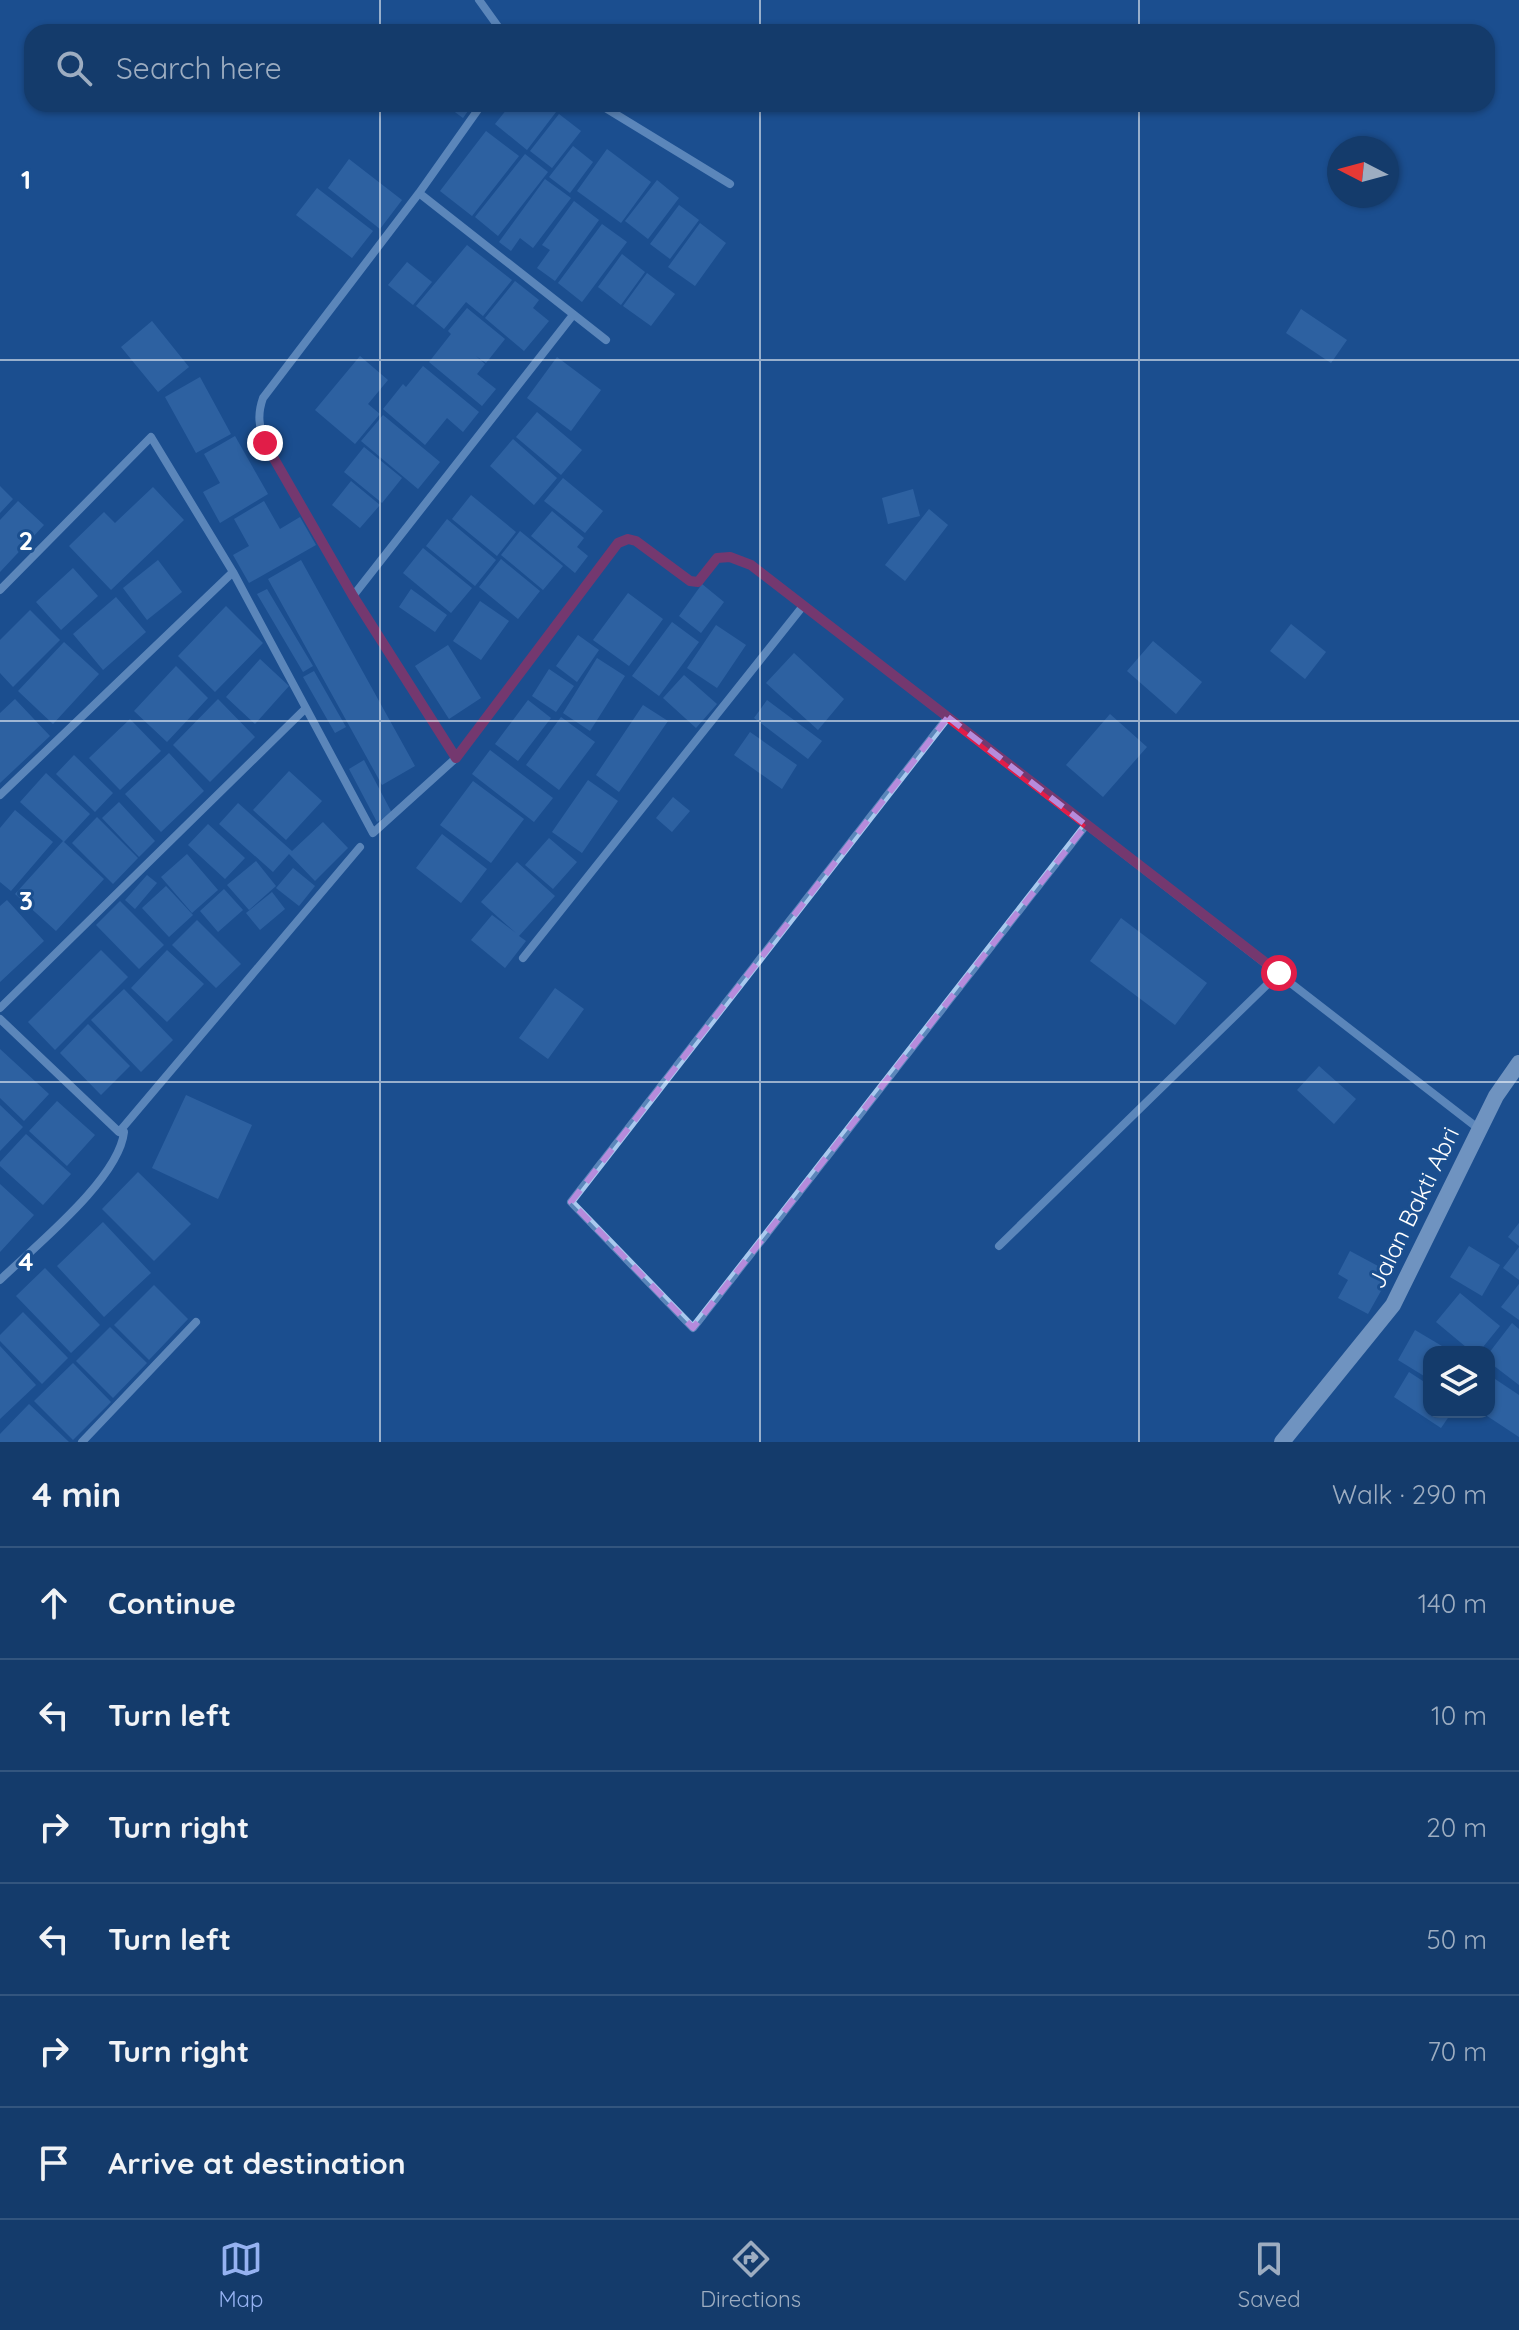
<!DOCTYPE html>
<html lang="en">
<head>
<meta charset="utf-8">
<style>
  body { margin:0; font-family:Quicksand,sans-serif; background:#214673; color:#f1f3f6 }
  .controls { position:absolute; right:24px; bottom:24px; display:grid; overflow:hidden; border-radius:16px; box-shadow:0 2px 6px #0004 }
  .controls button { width:72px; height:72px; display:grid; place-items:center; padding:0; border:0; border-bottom:2px solid #33557e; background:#143b6b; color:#f1f3f6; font:40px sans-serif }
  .compass { position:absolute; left:1327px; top:136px; width:72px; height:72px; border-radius:50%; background:#143b6b; box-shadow:0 2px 6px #0004; rotate:276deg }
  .stop { position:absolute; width:24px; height:24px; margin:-18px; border:6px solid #e11d48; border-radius:50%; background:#fff }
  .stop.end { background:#e11d48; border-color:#fff; box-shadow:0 2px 8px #0008 }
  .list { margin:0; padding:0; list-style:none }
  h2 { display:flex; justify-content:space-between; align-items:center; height:104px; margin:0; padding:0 32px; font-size:34px }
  h2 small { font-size:26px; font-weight:400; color:#9dadc1 }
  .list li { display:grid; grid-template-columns:52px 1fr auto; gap:24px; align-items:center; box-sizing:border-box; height:112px; padding:0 32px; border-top:2px solid #33557e }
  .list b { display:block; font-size:30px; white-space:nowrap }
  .list em { font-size:26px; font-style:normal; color:#9dadc1 }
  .icon { flex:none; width:44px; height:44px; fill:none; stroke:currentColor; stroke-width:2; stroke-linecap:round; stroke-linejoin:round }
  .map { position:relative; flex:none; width:1519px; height:1442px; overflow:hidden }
  .search { position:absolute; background:#143b6b; box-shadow:0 2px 6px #0004; left:24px; right:24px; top:24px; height:88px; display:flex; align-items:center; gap:20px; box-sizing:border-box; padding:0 28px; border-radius:24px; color:#9dadc1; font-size:30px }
  .sheet { height:776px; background:#143b6b }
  nav { display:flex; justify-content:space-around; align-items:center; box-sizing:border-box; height:112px; border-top:2px solid #33557e; background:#143b6b; font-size:22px; color:#9dadc1 }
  nav a { display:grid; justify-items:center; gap:4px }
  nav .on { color:#95b2f1 }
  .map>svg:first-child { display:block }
  .building { fill:#4478b7 }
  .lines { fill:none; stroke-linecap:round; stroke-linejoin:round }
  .street { stroke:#a9c9ee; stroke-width:8 }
  .secondary { stroke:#d6e6fa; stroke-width:16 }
  .route { stroke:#e11d48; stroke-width:10 }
  .marked { fill:none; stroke:#b68bdc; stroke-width:6; stroke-dasharray:16 10; stroke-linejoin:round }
  .grid { fill:none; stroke:#fff; stroke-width:2; stroke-opacity:0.55 }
  .labels { text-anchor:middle; stroke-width:6; stroke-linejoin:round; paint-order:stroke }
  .street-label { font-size:24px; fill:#fff; stroke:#1b4f8f }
  .grid-label { font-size:26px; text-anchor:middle; font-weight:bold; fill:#fff; stroke:#1b4f8f; stroke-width:6; stroke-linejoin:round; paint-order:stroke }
</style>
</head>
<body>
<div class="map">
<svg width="1519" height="1442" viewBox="0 0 1519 1442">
  <rect width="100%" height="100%" fill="#1b4f8f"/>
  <path class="building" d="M 444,104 L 473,104 L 463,118 Z
    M 511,104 L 546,104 L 556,112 L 527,150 L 495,124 Z
    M 559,114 L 581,131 L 552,168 L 530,151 Z
    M 486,131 L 519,156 L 472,216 L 440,191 Z
    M 573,146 L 593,162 L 570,193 L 549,177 Z
    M 607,149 L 651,182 L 621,223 L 577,191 Z
    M 525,154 L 548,172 L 498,236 L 475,217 Z
    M 349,159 L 402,200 L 380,229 L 328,188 Z
    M 545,179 L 571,198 L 533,248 L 520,238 L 511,251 L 499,242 Z
    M 657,180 L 679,198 L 648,239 L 625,221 Z
    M 317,188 L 373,231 L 352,258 L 296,215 Z
    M 574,201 L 599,220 L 555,281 L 537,268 L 550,250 L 542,245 Z
    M 679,205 L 699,220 L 670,259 L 650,244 Z
    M 700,223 L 726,243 L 695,286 L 668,267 Z
    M 602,224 L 627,242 L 582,302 L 558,283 Z
    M 467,245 L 512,280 L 483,316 L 466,302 L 444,329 L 416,306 Z
    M 622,254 L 645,272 L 621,305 L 598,287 Z
    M 407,262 L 432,282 L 413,305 L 388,285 Z
    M 647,273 L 675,294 L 651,326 L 623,306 Z
    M 515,281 L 539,300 L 533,308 L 549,321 L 524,351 L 485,318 Z
    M 467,308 L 505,339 L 486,363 L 476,356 L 485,364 L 477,374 L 496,389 L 482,406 L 429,362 L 451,334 L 448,331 Z
    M 1301,309 L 1347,340 L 1331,363 L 1286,333 Z
    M 152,321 L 189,367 L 158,392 L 121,347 Z
    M 360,356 L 388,380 L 368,404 L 380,414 L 355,444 L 315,410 Z
    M 557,357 L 601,390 L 571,431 L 527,398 Z
    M 423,366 L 479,412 L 463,432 L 447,418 L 425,445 L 383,409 L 403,384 L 406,387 Z
    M 200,377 L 231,434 L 196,453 L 165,397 Z
    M 537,412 L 582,450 L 561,475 L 516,437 Z
    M 383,415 L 440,462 L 418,489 L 361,441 Z
    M 235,436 L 268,494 L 220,523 L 203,492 L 220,483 L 204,454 Z
    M 513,439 L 557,478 L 534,505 L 490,466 Z
    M 364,447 L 402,478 L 382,503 L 344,472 Z
    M 563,478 L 603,511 L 585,533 L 544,501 Z
    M 351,481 L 380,505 L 360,528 L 332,505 Z
    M 0,486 L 13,499 L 0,513 Z
    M 153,487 L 184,520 L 111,590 L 69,546 L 104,512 L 115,523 Z
    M 913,489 L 920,516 L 888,524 L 882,498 Z
    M 471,495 L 516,532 L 497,556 L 452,519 Z
    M 18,501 L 44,525 L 0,572 L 0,520 Z
    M 264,501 L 280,529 L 300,517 L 316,545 L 249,583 L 233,555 L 249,546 L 234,519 Z
    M 929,509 L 948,525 L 905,581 L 885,565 Z
    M 552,511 L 584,538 L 577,547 L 588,556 L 575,573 L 531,536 Z
    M 447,519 L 496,560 L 475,586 L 426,546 Z
    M 520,531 L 563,566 L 543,590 L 501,555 Z
    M 423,548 L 472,588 L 451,613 L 403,573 Z
    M 501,559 L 540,591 L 518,619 L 479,587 Z
    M 158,560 L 182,592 L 147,620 L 123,588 Z
    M 301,560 L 415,766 L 382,785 L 268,579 Z
    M 73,568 L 98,596 L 61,630 L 36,602 Z
    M 702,584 L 724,602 L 701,633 L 679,616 Z
    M 267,589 L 313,666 L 303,672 L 257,594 Z
    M 411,589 L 447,615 L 435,632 L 399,607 Z
    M 628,593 L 663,619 L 629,666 L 593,640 Z
    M 116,597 L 146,632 L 103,670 L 73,634 Z
    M 480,601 L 509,621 L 481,660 L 453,641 Z
    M 226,606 L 263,643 L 215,692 L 178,656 Z
    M 30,610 L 60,640 L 13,687 L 0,673 L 0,640 Z
    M 672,622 L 699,642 L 659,696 L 632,676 Z
    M 1291,624 L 1326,652 L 1305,679 L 1270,651 Z
    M 716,625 L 746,645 L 717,688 L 687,668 Z
    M 578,635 L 599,650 L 577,682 L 556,666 Z
    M 1153,641 L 1202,682 L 1176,714 L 1127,671 Z
    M 64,642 L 99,674 L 53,724 L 18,691 Z
    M 448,645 L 481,698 L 449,719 L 415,666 Z
    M 794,653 L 844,699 L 818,730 L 766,683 Z
    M 597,658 L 625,676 L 590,731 L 563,713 Z
    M 260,659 L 289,686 L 255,724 L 226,697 Z
    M 176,666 L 208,698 L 167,742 L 134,711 Z
    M 549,669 L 574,686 L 556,712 L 532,696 Z
    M 314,671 L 346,727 L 335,733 L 303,677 Z
    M 684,675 L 717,704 L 696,728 L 663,698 Z
    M 15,699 L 50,736 L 0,783 L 0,713 Z
    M 218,699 L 255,737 L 210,782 L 173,745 Z
    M 528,700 L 551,718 L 518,761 L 495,744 Z
    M 767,700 L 822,741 L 808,759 L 754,718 Z
    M 643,705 L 668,721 L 619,792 L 596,775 Z
    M 1110,714 L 1147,747 L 1103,797 L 1066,765 Z
    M 561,717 L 595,742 L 559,790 L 526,765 Z
    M 130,719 L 161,751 L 120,790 L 89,758 Z
    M 750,732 L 797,765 L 782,789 L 734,755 Z
    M 490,750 L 553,798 L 534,822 L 472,774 Z
    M 169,753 L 204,791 L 161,832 L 125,794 Z
    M 74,755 L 113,793 L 95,812 L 56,774 Z
    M 364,760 L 392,813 L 377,822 L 349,769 Z
    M 289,771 L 322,801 L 286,840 L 253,810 Z
    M 46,773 L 90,814 L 64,842 L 104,879 L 56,931 L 15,894 L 63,841 L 20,802 Z
    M 588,780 L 618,801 L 582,853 L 552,832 Z
    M 473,781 L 524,819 L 491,863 L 440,825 Z
    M 673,797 L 690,811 L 672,832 L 656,818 Z
    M 119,802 L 155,841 L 139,857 L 102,818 Z
    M 238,803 L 292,851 L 323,822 L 348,848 L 315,881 L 289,854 L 273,872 L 219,824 Z
    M 15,810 L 53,842 L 11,891 L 0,882 L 0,828 Z
    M 97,817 L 138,858 L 113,884 L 72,843 Z
    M 208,824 L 245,858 L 225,879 L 188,845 Z
    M 442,834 L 487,869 L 461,903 L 416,868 Z
    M 549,838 L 577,862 L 553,889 L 525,865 Z
    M 187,854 L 218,890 L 192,913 L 161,877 Z
    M 256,861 L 276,886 L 249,910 L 227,885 Z
    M 517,862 L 555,896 L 519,936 L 526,941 L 505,968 L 471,940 L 492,915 L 516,933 L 481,902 Z
    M 293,868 L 315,886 L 299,906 L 276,888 Z
    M 147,875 L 157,883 L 135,909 L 125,900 Z
    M 166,886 L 193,915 L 169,937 L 142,908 Z
    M 224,889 L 243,910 L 218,932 L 200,911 Z
    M 272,892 L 285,909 L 260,930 L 246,913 Z
    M 7,900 L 44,941 L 0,982 L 0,906 Z
    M 120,901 L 164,945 L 139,969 L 96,925 Z
    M 1121,918 L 1207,983 L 1175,1025 L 1090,961 Z
    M 197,920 L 241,964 L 216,988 L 172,945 Z
    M 101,950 L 128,977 L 55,1050 L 28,1022 Z
    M 167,950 L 204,984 L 167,1022 L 131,988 Z
    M 555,988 L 584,1009 L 548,1059 L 519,1038 Z
    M 124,989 L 173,1040 L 141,1072 L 91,1020 Z
    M 88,1024 L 130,1066 L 101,1095 L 60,1053 Z
    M 0,1049 L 49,1094 L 24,1121 L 0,1098 Z
    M 1319,1066 L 1356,1099 L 1334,1124 L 1297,1090 Z
    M 186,1095 L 252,1125 L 218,1199 L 152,1168 Z
    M 57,1101 L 95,1135 L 67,1166 L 29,1131 Z
    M 0,1105 L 23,1127 L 0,1151 Z
    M 26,1134 L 71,1174 L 43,1205 L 0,1166 L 0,1162 Z
    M 138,1172 L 191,1224 L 154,1261 L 102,1209 Z
    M 0,1184 L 34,1215 L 0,1252 Z
    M 103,1222 L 151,1273 L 104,1317 L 57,1266 Z
    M 1519,1223 L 1519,1246 L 1508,1237 Z
    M 1469,1246 L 1500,1265 L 1482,1296 L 1450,1277 Z
    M 1519,1247 L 1519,1280 L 1503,1268 Z
    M 1350,1251 L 1391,1273 L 1368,1314 L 1338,1298 L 1348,1280 L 1338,1274 Z
    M 45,1268 L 100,1325 L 71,1353 L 16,1296 Z
    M 1519,1284 L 1519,1320 L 1501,1307 Z
    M 154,1285 L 188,1319 L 149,1360 L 114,1325 Z
    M 1460,1293 L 1500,1326 L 1479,1352 L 1472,1352 L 1436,1322 Z
    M 23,1312 L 68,1358 L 42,1384 L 0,1341 L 0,1335 Z
    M 1512,1323 L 1519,1329 L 1519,1385 L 1489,1362 L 1489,1353 Z
    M 110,1327 L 147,1363 L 113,1398 L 76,1361 Z
    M 1415,1330 L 1452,1352 L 1429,1352 L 1429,1379 L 1398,1360 Z
    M 0,1346 L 36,1385 L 0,1419 Z
    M 73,1363 L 111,1402 L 73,1440 L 34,1401 Z
    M 1409,1372 L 1429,1385 L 1429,1412 L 1452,1412 L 1441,1428 L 1394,1397 Z
    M 1489,1375 L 1519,1395 L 1519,1437 L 1481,1412 L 1489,1412 Z
    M 29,1404 L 69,1442 L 0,1442 L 0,1434 Z"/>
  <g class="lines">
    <path class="street" d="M 479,0 L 502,32
      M 599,104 L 730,184
      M 419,193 L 606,340
      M 0,590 L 151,437 L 233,572 L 373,833 L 456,758 L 618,543 L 628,539 L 636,541 L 690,581 L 698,582 L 717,558 L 730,557 L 751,565 L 1479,1129
      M 353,596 L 573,315
      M 948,717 L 571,1202 L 693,1328 L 1086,825
      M 456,758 L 353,596 L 265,443 C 259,426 257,415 263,398 L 419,193 L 482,104
      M 0,795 L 233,572
      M 523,958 L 803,606
      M 0,1008 L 306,708
      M 0,1019 L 119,1132 L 124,1132 C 119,1179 35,1246 0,1280
      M 119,1132 L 360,847
      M 999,1246 L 1279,973
      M 82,1442 L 196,1322"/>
    <path class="secondary" d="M 1282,1442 L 1393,1305 L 1496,1096 L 1519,1063"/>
  </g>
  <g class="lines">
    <path class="route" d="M 265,443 L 353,596 L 456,758 L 618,543 L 628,539 L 636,541 L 690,581 L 698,582 L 717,558 L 730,557 L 751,565 L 1279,973"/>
  </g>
  <path d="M0 0H1519V1442H0ZM 948,717 L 1086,825 L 693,1328 L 571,1202 Z" fill="#1b4f8f" fill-opacity=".55" fill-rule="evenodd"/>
  <path class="marked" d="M 948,717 L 1086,825 L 693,1328 L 571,1202 Z"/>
  <path class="grid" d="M 380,0 L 380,32M 760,0 L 760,32M 1139,0 L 1139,32M 380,104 L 380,1442M 760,104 L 760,1442M 1139,104 L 1139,1442M 0,360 L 1519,360M 0,721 L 1519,721M 0,1082 L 1519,1082"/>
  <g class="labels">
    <g class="street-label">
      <text transform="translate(1414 1208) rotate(-64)" y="8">Jalan Bakti Abri</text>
    </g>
  </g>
  <g class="grid-label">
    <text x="26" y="189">1</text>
    <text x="26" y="550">2</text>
    <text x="26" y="910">3</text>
    <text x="26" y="1271">4</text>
  </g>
</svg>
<div class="controls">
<button><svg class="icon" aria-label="layers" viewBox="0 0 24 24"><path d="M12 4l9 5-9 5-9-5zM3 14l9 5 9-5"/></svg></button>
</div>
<svg class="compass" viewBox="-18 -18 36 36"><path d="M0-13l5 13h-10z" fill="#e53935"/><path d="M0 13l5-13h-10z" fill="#9dadc1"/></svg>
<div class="stop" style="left:1279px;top:973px"></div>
<div class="stop end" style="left:265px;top:443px"></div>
<div class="search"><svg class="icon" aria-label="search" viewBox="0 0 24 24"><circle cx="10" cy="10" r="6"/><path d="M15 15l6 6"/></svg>Search here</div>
</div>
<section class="sheet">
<h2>4 min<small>Walk · 290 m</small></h2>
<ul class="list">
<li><svg class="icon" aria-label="ahead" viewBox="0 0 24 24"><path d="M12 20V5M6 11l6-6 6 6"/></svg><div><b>Continue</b></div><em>140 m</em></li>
<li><svg class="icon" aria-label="left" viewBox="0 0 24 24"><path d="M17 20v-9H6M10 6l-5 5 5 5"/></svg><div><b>Turn left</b></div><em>10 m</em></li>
<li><svg class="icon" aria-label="right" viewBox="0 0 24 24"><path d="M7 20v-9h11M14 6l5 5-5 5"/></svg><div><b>Turn right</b></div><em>20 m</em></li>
<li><svg class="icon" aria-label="left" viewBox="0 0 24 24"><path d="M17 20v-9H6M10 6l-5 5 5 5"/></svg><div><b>Turn left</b></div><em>50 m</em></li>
<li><svg class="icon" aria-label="right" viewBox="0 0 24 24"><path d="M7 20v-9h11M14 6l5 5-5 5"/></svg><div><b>Turn right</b></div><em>70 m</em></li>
<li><svg class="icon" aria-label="arrive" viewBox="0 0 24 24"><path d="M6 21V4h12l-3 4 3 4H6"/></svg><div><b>Arrive at destination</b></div></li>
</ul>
</section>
<nav>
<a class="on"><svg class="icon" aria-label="map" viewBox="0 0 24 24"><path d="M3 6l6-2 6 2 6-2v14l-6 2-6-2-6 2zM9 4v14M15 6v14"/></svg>Map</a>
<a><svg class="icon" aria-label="directions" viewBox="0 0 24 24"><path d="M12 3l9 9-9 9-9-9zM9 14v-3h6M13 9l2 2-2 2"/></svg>Directions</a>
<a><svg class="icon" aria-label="saved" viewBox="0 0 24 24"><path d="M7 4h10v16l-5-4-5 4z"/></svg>Saved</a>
</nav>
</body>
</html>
